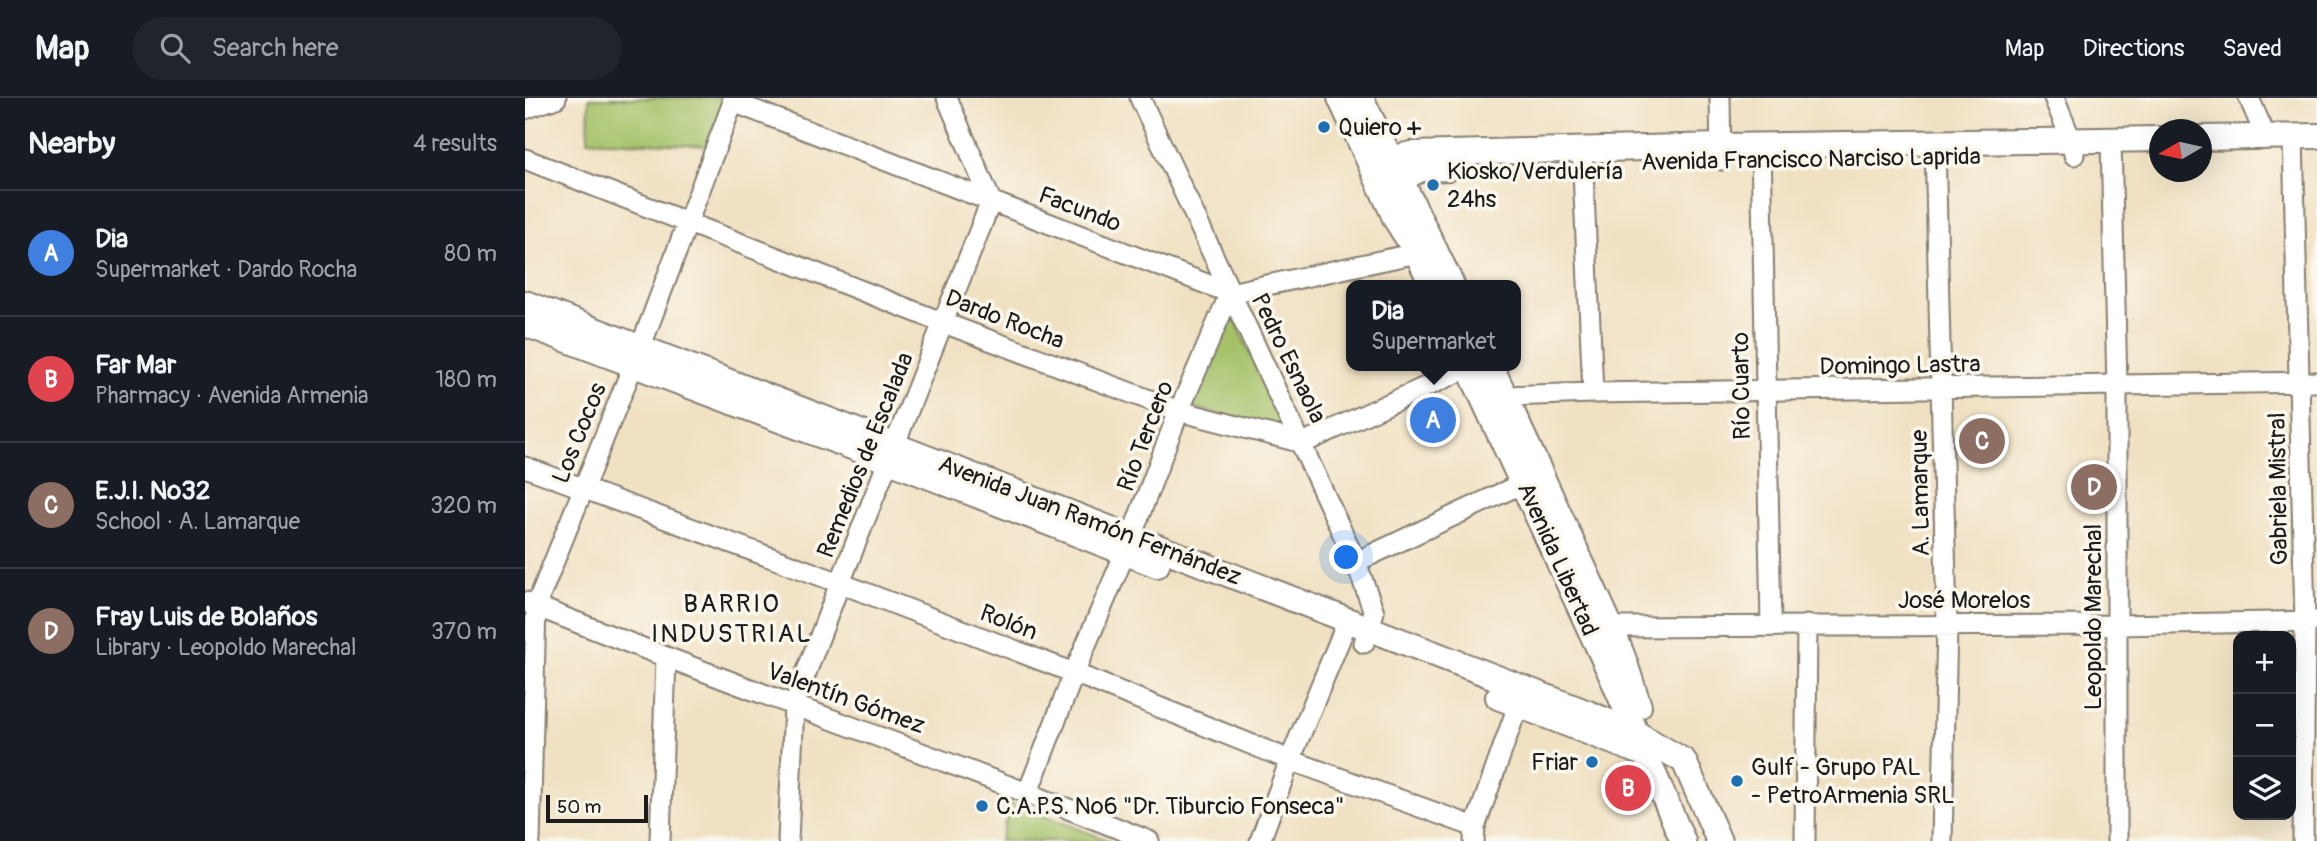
<!DOCTYPE html>
<html lang="en">
<head>
<meta charset="utf-8">
<style>
  body { margin:0; font-family:Pangolin,sans-serif; background:#20242c; color:#f1f3f6 }
  .controls { position:absolute; right:21px; bottom:21px; display:grid; overflow:hidden; border-radius:14px; box-shadow:0 7px 28px #0002 }
  .controls button { width:63px; height:63px; display:grid; place-items:center; padding:0; border:0; border-bottom:2px solid #363941; background:#171b24; color:#f1f3f6; font:35px sans-serif }
  .compass { position:absolute; left:1624px; top:21px; width:63px; height:63px; border-radius:50%; background:#171b24; box-shadow:0 7px 28px #0002; rotate:261deg }
  .scale { position:absolute; left:21px; bottom:18px; width:102px; box-sizing:border-box; padding-left:7px; border:4px solid #1c1c1c; border-top:0; font-size:19px; line-height:24px; white-space:nowrap; color:#1c1c1c; -webkit-text-stroke:5px #fbf7ec; paint-order:stroke }
  .you { position:absolute; left:822px; top:460px; width:24px; height:24px; margin:-18px; border:5px solid #fff; border-radius:50%; background:#1a73e8; box-shadow:0 0 0 10px #1a73e833 }
  .badge { display:grid; place-items:center; width:46px; height:46px; border-radius:50%; background:#b45309; color:#fff; font-size:23px; font-weight:700 }
  .pin { position:absolute; translate:-50% -50%; border:4px solid #fff; box-shadow:0 2px 7px #0006 }
  .popup { position:absolute; left:821px; top:182px; width:175px; height:91px; box-sizing:border-box; display:grid; place-content:center; border-radius:14px; background:#171b24; filter:drop-shadow(0 2px 5px #0005); font-size:23px; white-space:nowrap; color:#9ea1a6 }
  .popup b { font-size:26px; color:#f1f3f6 }
  .popup::after { content:''; position:absolute; left:50%; top:100%; margin-left:-14px; border:14px solid transparent; border-top-color:#171b24 }
  .list { margin:0; padding:0; list-style:none }
  h2 { display:flex; justify-content:space-between; align-items:center; height:91px; margin:0; padding:0 28px; font-size:30px }
  h2 small { font-size:23px; font-weight:400; color:#9ea1a6 }
  .list li { display:grid; grid-template-columns:46px 1fr auto; gap:21px; align-items:center; box-sizing:border-box; height:126px; padding:0 28px; border-top:2px solid #363941 }
  .list b { display:block; font-size:26px; white-space:nowrap }
  .list p { margin:0; font-size:23px; white-space:nowrap; color:#9ea1a6 }
  .list em { font-size:23px; font-style:normal; color:#9ea1a6 }
  .icon { flex:none; width:38px; height:38px; fill:none; stroke:currentColor; stroke-width:2; stroke-linecap:round; stroke-linejoin:round }
  .map { position:relative; flex:none; width:1792px; height:743px; overflow:hidden }
  header { display:flex; align-items:center; gap:42px; box-sizing:border-box; height:98px; padding:0 35px; background:#171b24; border-bottom:2px solid #363941 }
  header strong { font-size:33px }
  nav { display:flex; gap:38px; margin-inline-start:auto; font-size:24px }
  .search { width:490px; height:63px; background:#20242c; display:flex; align-items:center; gap:18px; box-sizing:border-box; padding:0 24px; border-radius:38px; color:#9ea1a6; font-size:26px }
  main { display:flex }
  aside { flex:1; background:#171b24 }
  .map>svg:first-child { display:block }
  .green { fill:#a4c168; stroke:#606e42; stroke-width:2 }
  .lines { fill:none; stroke-linecap:round; stroke-linejoin:round }
  .minor-casing { stroke:#867e70; stroke-width:23 }
  .major-casing { stroke:#867e70; stroke-width:28 }
  .minor { stroke:#fff; stroke-width:19 }
  .major { stroke:#fff; stroke-width:24 }
  .poi-dot { fill:#1f6fb2; stroke:#fbf7ec; stroke-width:2.5 }
  .labels { text-anchor:middle; stroke-width:7; stroke-linejoin:round; paint-order:stroke }
  .poi-label { font-size:24px; fill:#1c1c1c; stroke:#fbf7ec; text-anchor:start }
  .street-label { font-size:24px; fill:#1c1c1c; stroke:#fbf7ec }
  .neighbourhood-label { font-size:26px; letter-spacing:2px; fill:#1c1c1c; stroke:#fbf7ec }
</style>
</head>
<body>
<header>
<strong>Map</strong>
<div class="search"><svg class="icon" aria-label="search" viewBox="0 0 24 24"><circle cx="10" cy="10" r="6"/><path d="M15 15l6 6"/></svg>Search here</div>
<nav><a>Map</a><a>Directions</a><a>Saved</a></nav>
</header>
<main>
<aside>
<h2>Nearby<small>4 results</small></h2>
<ul class="list">
<li><span class="badge" style="background:#3f7fe0">A</span><div><b>Dia</b><p>Supermarket · Dardo Rocha</p></div><em>80 m</em></li>
<li><span class="badge" style="background:#e0444e">B</span><div><b>Far Mar</b><p>Pharmacy · Avenida Armenia</p></div><em>180 m</em></li>
<li><span class="badge" style="background:#8d6e63">C</span><div><b>E.J.I. Nº32</b><p>School · A. Lamarque</p></div><em>320 m</em></li>
<li><span class="badge" style="background:#8d6e63">D</span><div><b>Fray Luis de Bolaños</b><p>Library · Leopoldo Marechal</p></div><em>370 m</em></li>
</ul>
</aside>
<div class="map">
<svg width="1792" height="743" viewBox="0 0 1792 743">
  <rect width="100%" height="100%" fill="#fbf7ec"/>
  <filter id="ink" filterUnits="userSpaceOnUse"><feTurbulence type="fractalNoise" baseFrequency=".0143" numOctaves="2"/><feDisplacementMap in="SourceGraphic" scale="14" xChannelSelector="R" yChannelSelector="G"/><feConvolveMatrix kernelMatrix="1 2 1 2 8 2 1 2 1" color-interpolation-filters="sRGB"/></filter>
  <filter id="wash" filterUnits="userSpaceOnUse"><feTurbulence type="fractalNoise" baseFrequency=".00686" numOctaves="4" result="noise"/><feDisplacementMap in="SourceGraphic" scale="28" xChannelSelector="R" yChannelSelector="G"/><feGaussianBlur stdDeviation="1.57" result="paint"/><feColorMatrix in="noise" values="0 0 0 0 0 0 0 0 0 0 0 0 0 0 0 0 0 1.4 0 .05"/><feComposite in="paint" operator="in"/></filter>
  <g filter="url(#wash)">
    <rect width="100%" height="100%" fill="#f0e1c3"/>
    <path class="green" d="M 64,0 L 198,0 L 199,3 L 181,48 L 63,42 Z
      M 704,206 L 758,331 L 660,308 Z
      M 486,705 L 585,743 L 475,743 Z"/>
  </g>
  <g filter="url(#ink)">
    <g class="lines">
      <g class="minor-casing">
        <path id="minor" d="M 615,0 L 831,464 L 849,514 L 839,545
          M 1195,0 L 1196,62
          M 1529,0 L 1547,44 L 1549,57
          M 1724,0 L 1740,37
          M 208,4 L 705,195 L 892,155
          M 0,11 L 31,0
          M 1768,38 L 1780,523 L 1778,743
          M 1586,43 L 1592,288 L 1592,743
          M 1410,46 L 1422,527 L 1417,743
          M 1236,48 L 1246,527
          M 1057,51 L 1068,295
          M 0,61 L 419,225 L 654,313 L 778,345 L 944,269
          M 969,304 L 980,298 L 1068,295 L 1792,284
          M 0,369 L 315,485 L 549,575 L 765,662 L 950,729
          M 831,464 L 998,385
          M 1,504 C 207,588 418,659 624,743
          M 1086,529 L 1593,527 L 1792,523
          M 503,694 L 549,575 L 600,455 L 654,313 L 705,195
          M 5,743 L 11,508 L 116,248 L 208,4 L 207,0
          M 135,743 L 141,559
          M 263,743 L 269,607 L 315,485 L 466,103 L 422,0
          M 735,743 L 765,662 L 823,522
          M 949,743 L 950,729 L 997,596
          M 1280,743 L 1282,527"/>
      </g>
      <g class="major-casing">
        <path id="major" d="M 815,0 L 871,122 L 892,155 L 907,187
          M 836,0 L 927,187
          M 1676,40 L 1792,38
          M 848,69 L 865,61 L 886,56 L 1196,48 L 1634,41
          M 858,90 L 896,71 L 924,70
          M 0,205 L 1063,615 L 1109,634 L 1159,663 L 1194,743
          M 0,226 L 364,363 L 632,467
          M 943,268 L 1087,579 L 1158,743
          M 966,268 L 1086,529 L 1099,562 L 1114,608
          M 973,599 L 1119,656"/>
      </g>
      <use href="#minor" class="minor"/>
      <use href="#major" class="major"/>
    </g>
  </g>
  <g class="poi-dot">
    <circle cx="799" cy="29" r="7"/>
    <circle cx="908" cy="87" r="7"/>
    <circle cx="1067" cy="664" r="7"/>
    <circle cx="1212" cy="683" r="7"/>
    <circle cx="457" cy="708" r="7"/>
  </g>
  <g class="labels">
    <g class="poi-label">
      <text x="813" y="37">Quiero +</text>
      <text x="922" y="81">Kiosko/Verdulería<tspan x="922" dy="28">24hs</tspan></text>
      <text x="1053" y="672" text-anchor="end">Friar</text>
      <text x="1226" y="677">Gulf - Grupo PAL<tspan x="1226" dy="28">- PetroArmenia SRL</tspan></text>
      <text x="471" y="716">C.A.P.S. Nº6 "Dr. Tiburcio Fonseca"</text>
    </g>
    <g class="street-label">
      <text transform="translate(1286 61) rotate(-1)" y="8">Avenida Francisco Narciso Laprida</text>
      <text transform="translate(555 111) rotate(21)" y="8">Facundo</text>
      <text transform="translate(480 221) rotate(21)" y="8">Dardo Rocha</text>
      <text transform="translate(764 260) rotate(64)" y="8">Pedro Esnaola</text>
      <text transform="translate(1375 267) rotate(-1)" y="8">Domingo Lastra</text>
      <text transform="translate(1216 288) rotate(-91)" y="8">Río Cuarto</text>
      <text transform="translate(54 335) rotate(-68)" y="8">Los Cocos</text>
      <text transform="translate(620 338) rotate(-69)" y="8">Río Tercero</text>
      <text transform="translate(340 357) rotate(-68)" y="8">Remedios de Escalada</text>
      <text transform="translate(1753 391) rotate(-91)" y="8">Gabriela Mistral</text>
      <text transform="translate(1395 395) rotate(-91)" y="8">A. Lamarque</text>
      <text transform="translate(565 422) rotate(21)" y="8">Avenida Juan Ramón Fernández</text>
      <text transform="translate(1033 461) rotate(66)" y="8">Avenida Libertad</text>
      <text x="1439" y="510">José Morelos</text>
      <text transform="translate(1568 519) rotate(-90)" y="8">Leopoldo Marechal</text>
      <text transform="translate(484 524) rotate(21)" y="8">Rolón</text>
      <text transform="translate(321 600) rotate(20)" y="8">Valentín Gómez</text>
    </g>
    <g class="neighbourhood-label">
      <text x="207" y="514">BARRIO<tspan x="207" dy="30">INDUSTRIAL</tspan></text>
    </g>
  </g>
</svg>
<div class="controls">
<button>+</button>
<button>−</button>
<button><svg class="icon" aria-label="layers" viewBox="0 0 24 24"><path d="M12 4l9 5-9 5-9-5zM3 14l9 5 9-5"/></svg></button>
</div>
<svg class="compass" viewBox="-18 -18 36 36"><path d="M0-13l5 13h-10z" fill="#e53935"/><path d="M0 13l5-13h-10z" fill="#9ea1a6"/></svg>
<div class="scale">50 m</div>
<div class="you"></div>
<div class="pin badge" style="left:908px;top:322px;background:#3f7fe0">A</div>
<div class="popup"><b>Dia</b>Supermarket</div>
<div class="pin badge" style="left:1103px;top:690px;background:#e0444e">B</div>
<div class="pin badge" style="left:1457px;top:343px;background:#8d6e63">C</div>
<div class="pin badge" style="left:1569px;top:389px;background:#8d6e63">D</div>
</div>
</main>
</body>
</html>
